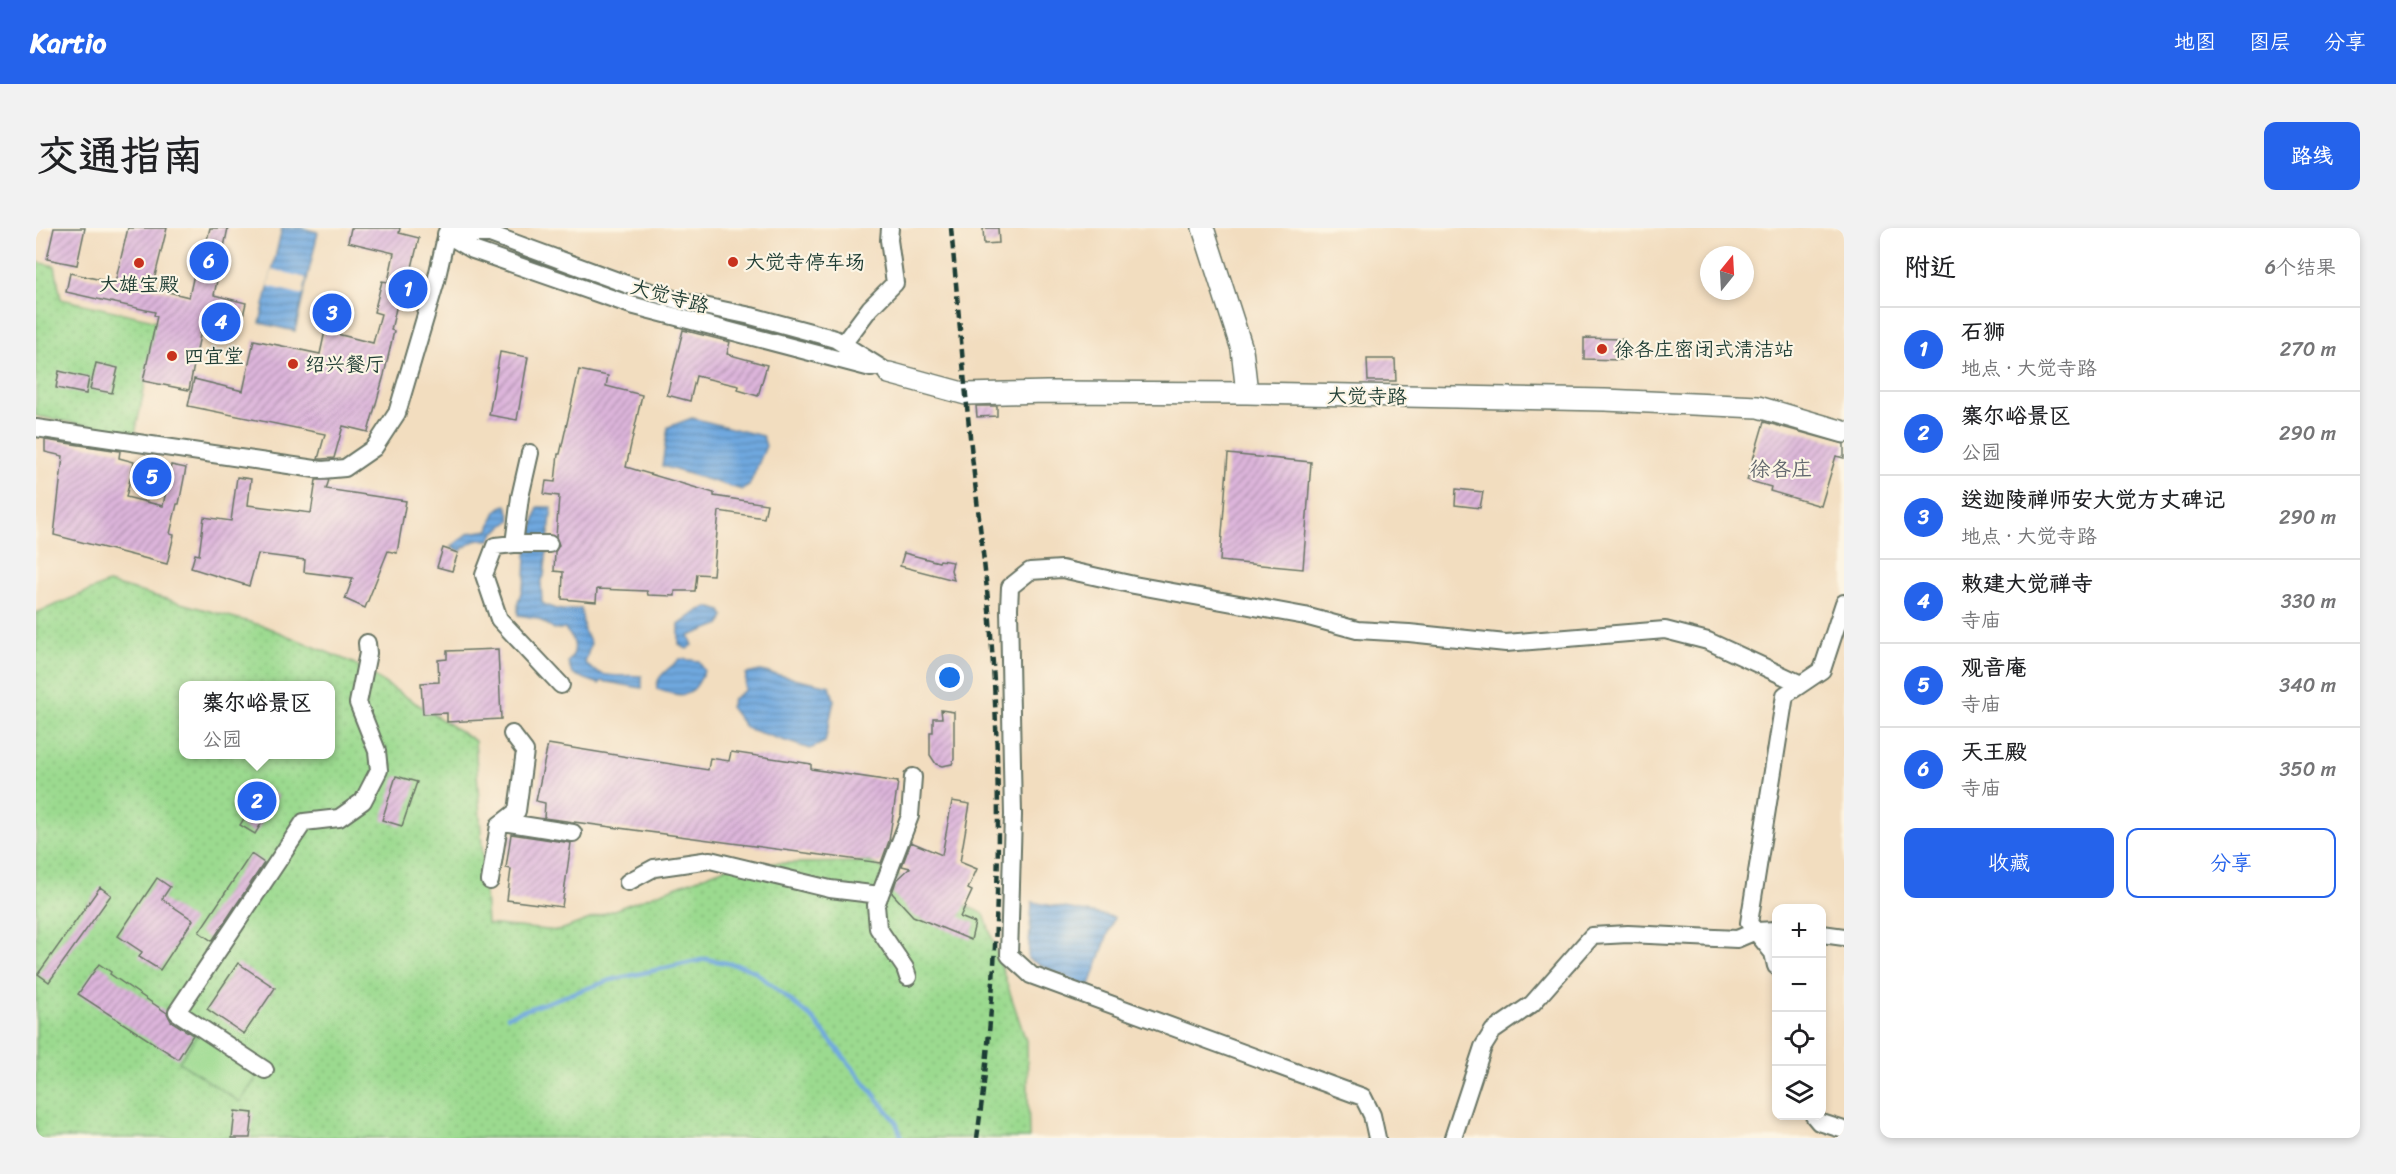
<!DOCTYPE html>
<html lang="zh">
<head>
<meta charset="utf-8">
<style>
  body { margin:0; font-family:Sriracha,"LXGW WenKai TC",sans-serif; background:#f2f2f2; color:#202124 }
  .controls { position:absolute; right:18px; bottom:18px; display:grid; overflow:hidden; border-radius:12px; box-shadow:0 3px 9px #0003 }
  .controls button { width:54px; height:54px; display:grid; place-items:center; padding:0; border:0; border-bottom:2px solid #e0e0e0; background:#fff; color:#202124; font:30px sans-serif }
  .compass { position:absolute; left:1664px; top:18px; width:54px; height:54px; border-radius:50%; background:#fff; box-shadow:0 3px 9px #0003; rotate:18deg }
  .you { position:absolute; left:914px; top:450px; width:21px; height:21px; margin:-15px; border:4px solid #fff; border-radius:50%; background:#1a73e8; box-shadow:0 0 0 9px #1a73e833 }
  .badge { display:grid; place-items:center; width:39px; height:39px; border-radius:50%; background:#2563eb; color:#fff; font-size:20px; font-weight:700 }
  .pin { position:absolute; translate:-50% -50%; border:3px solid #fff; box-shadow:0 2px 6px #0006 }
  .popup { position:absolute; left:143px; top:453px; width:156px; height:78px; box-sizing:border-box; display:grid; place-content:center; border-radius:12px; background:#fff; filter:drop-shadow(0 2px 4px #0005); font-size:20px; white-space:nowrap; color:#757577 }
  .popup b { font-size:22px; color:#202124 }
  .popup::after { content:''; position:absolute; left:50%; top:100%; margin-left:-12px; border:12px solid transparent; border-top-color:#fff }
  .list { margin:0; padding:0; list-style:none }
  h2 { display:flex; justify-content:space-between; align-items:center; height:78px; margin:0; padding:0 24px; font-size:26px }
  h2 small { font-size:20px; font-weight:400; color:#757577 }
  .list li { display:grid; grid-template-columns:39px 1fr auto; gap:18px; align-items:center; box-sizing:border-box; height:84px; padding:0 24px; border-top:2px solid #e0e0e0 }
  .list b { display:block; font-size:22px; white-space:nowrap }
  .list p { margin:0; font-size:20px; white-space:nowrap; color:#757577 }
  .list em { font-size:20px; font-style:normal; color:#757577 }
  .actions { display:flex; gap:12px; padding:18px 24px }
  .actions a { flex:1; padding:14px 0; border:2px solid #2563eb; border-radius:12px; text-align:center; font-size:21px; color:#2563eb }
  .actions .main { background:#2563eb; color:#fff }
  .icon { flex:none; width:33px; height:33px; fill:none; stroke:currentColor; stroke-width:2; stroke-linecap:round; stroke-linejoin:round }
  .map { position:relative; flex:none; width:1808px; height:910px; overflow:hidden; border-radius:12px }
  header { display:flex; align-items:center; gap:36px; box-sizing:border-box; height:84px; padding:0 30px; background:#2563eb; color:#fff }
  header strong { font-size:28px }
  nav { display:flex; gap:33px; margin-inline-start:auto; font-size:21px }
  .intro { display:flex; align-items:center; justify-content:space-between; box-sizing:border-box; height:144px; padding:0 36px }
  h1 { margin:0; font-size:42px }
  .button { padding:15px 27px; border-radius:12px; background:#2563eb; color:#fff; font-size:21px; font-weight:700 }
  main { display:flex; gap:36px; padding:0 36px }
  aside { flex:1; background:#fff; border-radius:12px; box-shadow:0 3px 9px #0003 }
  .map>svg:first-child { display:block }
  .park { fill:url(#park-dots); stroke:#5d8c62; stroke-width:1.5; fill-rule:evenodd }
  .pitch { fill:#9bda8f; stroke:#5d8c62; stroke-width:1.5 }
  .water { fill:url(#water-rules); stroke:#48728a; stroke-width:1.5 }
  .pier { fill:#f2ddbf }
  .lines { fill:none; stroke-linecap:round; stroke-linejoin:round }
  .stream { stroke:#70a8df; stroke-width:4.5 }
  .building { fill:url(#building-hatch) }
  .minor-casing { stroke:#697565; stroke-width:20 }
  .tertiary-casing { stroke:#697565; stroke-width:24 }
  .minor { stroke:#fff; stroke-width:16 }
  .tertiary { stroke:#fff; stroke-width:21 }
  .rail { stroke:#1f3d34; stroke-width:4.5; stroke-dasharray:9 4.5; stroke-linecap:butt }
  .poi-dot { fill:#c8321e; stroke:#fcf5e5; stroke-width:2 }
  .labels { text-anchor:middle; stroke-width:4.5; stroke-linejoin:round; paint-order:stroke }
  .poi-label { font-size:20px; fill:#1f3d34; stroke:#fcf5e5; text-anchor:start }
  .street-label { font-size:20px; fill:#1f3d34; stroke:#fcf5e5 }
  .neighbourhood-label { font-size:21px; fill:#62676e; stroke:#fcf5e5 }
</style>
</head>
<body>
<header>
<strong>Kartio</strong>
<nav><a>地图</a><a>图层</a><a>分享</a></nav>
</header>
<div class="intro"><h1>交通指南</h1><a class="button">路线</a></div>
<main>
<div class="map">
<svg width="1808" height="910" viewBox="0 0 1808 910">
  <defs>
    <pattern id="park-dots" width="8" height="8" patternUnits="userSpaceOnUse" patternTransform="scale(1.5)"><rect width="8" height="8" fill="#9bda8f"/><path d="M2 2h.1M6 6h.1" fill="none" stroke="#85bc7c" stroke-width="1.8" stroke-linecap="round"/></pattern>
    <pattern id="water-rules" width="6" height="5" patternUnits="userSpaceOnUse" patternTransform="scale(1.5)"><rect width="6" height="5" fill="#70a8df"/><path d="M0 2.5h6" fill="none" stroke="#5b8ab6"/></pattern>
    <pattern id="building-hatch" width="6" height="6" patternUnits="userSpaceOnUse" patternTransform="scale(1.5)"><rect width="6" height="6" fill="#ddb5db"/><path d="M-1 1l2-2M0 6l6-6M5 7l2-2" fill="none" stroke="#b394b2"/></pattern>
  </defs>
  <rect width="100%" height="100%" fill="#fcf5e5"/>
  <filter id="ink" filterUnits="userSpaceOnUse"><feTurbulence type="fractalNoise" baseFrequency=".0167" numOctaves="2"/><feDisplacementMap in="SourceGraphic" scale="12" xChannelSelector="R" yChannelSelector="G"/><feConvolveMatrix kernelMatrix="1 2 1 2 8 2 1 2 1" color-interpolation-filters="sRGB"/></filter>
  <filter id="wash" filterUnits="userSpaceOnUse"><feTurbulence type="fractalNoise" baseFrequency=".008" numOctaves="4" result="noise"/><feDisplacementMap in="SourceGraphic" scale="24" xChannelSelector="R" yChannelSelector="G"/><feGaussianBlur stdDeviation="1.35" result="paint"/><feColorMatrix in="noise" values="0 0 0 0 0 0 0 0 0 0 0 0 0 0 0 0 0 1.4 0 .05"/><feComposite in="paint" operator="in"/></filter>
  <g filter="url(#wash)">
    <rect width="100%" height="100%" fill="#f2ddbf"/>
    <path class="park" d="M 0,34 L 19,38 L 25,71 L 122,93 L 99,206 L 0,188 Z
      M 72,355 L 228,398 L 317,435 L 439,513 L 451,696 L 522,703 L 700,636 L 833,634 L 948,686 L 991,816 L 993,910 L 0,910 L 0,385 ZM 148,458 L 294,458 L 294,526 L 148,526 Z"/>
    <path class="pitch" d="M 164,803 L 225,843 L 204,874 L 143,834 Z"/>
    <path class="water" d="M 246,0 L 266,0 L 282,4 L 259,103 L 224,95 Z
      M 656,190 L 727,208 L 730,218 L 713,258 L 706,262 L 626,238 L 632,199 Z
      M 471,277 L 475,292 L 458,305 L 454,312 C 440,311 435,313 425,323 L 415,319 L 433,305 L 453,302 C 457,291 458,279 471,277 Z
      M 502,279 L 516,279 L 508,348 L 505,354 L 506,375 C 521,383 529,384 545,380 L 548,403 L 555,415 L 549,435 C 566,453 584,446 606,448 L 606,460 L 566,453 L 563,456 L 536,446 L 532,434 C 543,422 539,412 529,401 L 518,401 L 501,390 L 482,387 L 482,374 L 489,352 L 490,327 Z
      M 672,379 L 685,383 L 688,388 L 685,396 L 653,408 L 657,417 L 651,421 L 643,417 L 643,397 L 662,383 Z
      M 644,431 L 663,433 L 668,443 C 657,471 647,470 621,461 C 618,449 636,439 644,431 Z
      M 724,443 L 794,458 L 798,472 L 789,514 L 774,521 L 710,500 L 694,479 L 697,471 L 709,462 L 710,446 Z
      M 996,674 L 1078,689 L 1053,760 L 992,731 Z"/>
    <path class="pier" d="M 236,41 L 270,50 L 267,67 L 232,58 Z"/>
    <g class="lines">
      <path class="stream" d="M 472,788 L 575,752 L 670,731 L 706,738 L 718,743 L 776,790 L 859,892 L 866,910"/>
    </g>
    <g id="blocks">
      <path class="building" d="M 18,0 L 49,0 L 41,37 L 11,31 Z
        M 92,0 L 131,0 L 116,60 L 153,69 L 165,14 L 170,16 L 174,0 L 192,0 L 178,67 L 210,75 L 206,92 L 171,85 L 167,103 L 165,102 L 153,162 L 107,153 L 121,88 L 118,87 L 119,84 L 30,64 L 34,45 L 79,55 Z
        M 315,0 L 364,0 L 363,5 L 383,10 L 374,48 L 371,47 L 361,76 L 355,102 L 358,103 L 348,147 L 332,204 L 307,198 L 298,230 L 286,231 L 282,231 L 289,206 L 152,178 L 158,151 L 207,163 L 218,112 L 284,126 L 289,103 L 337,115 L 345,86 L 338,84 L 346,53 L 352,54 L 358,25 L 312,14 Z
        M 947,0 L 962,0 L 963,15 L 948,16 Z
        M 647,102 L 694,114 L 691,126 L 731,137 L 722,168 L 702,162 L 703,158 L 660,148 L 654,173 L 631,167 Z
        M 1548,110 L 1586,111 L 1585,132 L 1548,131 Z
        M 464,124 L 492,129 L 481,192 L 453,187 Z
        M 1331,131 L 1359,131 L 1360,153 L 1332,153 Z
        M 60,135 L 82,140 L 76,165 L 54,161 Z
        M 543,142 L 572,148 L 570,158 L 606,167 L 590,239 L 678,265 L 678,268 L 731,276 L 728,290 L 683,283 L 677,347 L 661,346 L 659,363 L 639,363 L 639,368 L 612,367 L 611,363 L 561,361 L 560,374 L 526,371 L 527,344 L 518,343 L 519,324 L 523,317 L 520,309 L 523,268 L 508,266 L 510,253 L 519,254 L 522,226 L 524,226 Z
        M 23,143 L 53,150 L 50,166 L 20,160 Z
        M 940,178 L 961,178 L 961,188 L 941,189 Z
        M 1728,194 L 1808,216 L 1808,230 L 1800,228 L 1785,278 L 1734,263 L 1735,259 L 1711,252 Z
        M 9,212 L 84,223 L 83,230 L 98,234 L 90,269 L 127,278 L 135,237 L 150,240 L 143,276 L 141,276 L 134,306 L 138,307 L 131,336 L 18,307 L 27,228 L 9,224 Z
        M 1192,226 L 1275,234 L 1267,341 L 1184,333 Z
        M 201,249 L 215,251 L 212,277 L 275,285 L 280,252 L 293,252 L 290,261 L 370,273 L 361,325 L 352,323 L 329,380 L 309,371 L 317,350 L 268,344 L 269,332 L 222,326 L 213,358 L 155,340 L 159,326 L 163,327 L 168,289 L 195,293 Z
        M 1420,261 L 1447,264 L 1444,280 L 1419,277 Z
        M 407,320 L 422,325 L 416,343 L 401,339 Z
        M 868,325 L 903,334 L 904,332 L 917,334 L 915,342 L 918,352 L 864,338 Z
        M 462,421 L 465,491 L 411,494 L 411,485 L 387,486 L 385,455 L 403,454 L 402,432 L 411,431 L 411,423 Z
        M 905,482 L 918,484 L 918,531 L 916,536 L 906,538 L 900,536 L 894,527 L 894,504 L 897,504 L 897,490 L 906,490 Z
        M 512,516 L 672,542 L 674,530 L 693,533 L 695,524 L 775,536 L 775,541 L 862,554 L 853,613 L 845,635 L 508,590 L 509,575 L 500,573 Z
        M 360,548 L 381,554 L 366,598 L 346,592 Z
        M 228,559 L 242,568 L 219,606 L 204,597 Z
        M 916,573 L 934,576 L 924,634 L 941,641 L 932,661 L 936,663 L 924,689 L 939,695 L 935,712 L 877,688 L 856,665 L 860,653 L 874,640 L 866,638 L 875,614 L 906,627 Z
        M 475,606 L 535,615 L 526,679 L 471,672 L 475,641 L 470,640 Z
        M 215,626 L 228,635 L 176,713 L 163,704 Z
        M 121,650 L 134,659 L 126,671 L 157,692 L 124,742 L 103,729 L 106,724 L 82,708 Z
        M 64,659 L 75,667 L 13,754 L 2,746 Z
        M 202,735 L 239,760 L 208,806 L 171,781 Z
        M 63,736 L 75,744 L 74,746 L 131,785 L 135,793 L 157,807 L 142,831 L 42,766 Z
        M 199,883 L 217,885 L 214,910 L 196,910 Z"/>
    </g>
  </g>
  <g filter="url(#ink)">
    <use href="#blocks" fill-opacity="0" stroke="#697565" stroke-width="1.5"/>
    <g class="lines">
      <g class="minor-casing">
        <path id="minor" d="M 410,6 L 454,6 L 590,56 L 644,73 L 715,88 L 789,108 L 799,111 L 853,145
          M 410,6 L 437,22 L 595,77 L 835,140
          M 807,116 L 834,80 L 859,55 L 853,12 L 854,0
          M 0,200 L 286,242 L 309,240 L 338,220 L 361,185 L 400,53 L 412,0
          M 494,225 L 484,269 L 478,316 L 513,316
          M 478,316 L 459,318 L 448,347 L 463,391 L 525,457
          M 476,506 L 489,523 L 481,583 L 467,594 L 537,605
          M 454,653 L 463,597 L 467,594
          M 592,654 L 618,640 L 674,632 L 794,661 L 844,667
          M 1786,706 L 1808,709
          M 1740,738 L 1737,725 L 1713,695 L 1749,467 L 1786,442 L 1808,375
          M 872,749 L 869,740 L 842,700 L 840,677 L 874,588 L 877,549
          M 229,842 L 141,784 L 268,594 L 303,590 L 327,573 L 343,542 L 341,523 L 322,475 L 332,425 L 331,415
          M 1778,888 L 1783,894 L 1808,902
          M 1341,910 L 1336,887 L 1327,869 L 995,747 L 973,727 L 977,587 L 973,380 L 974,359 L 994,343 L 1026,341 L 1098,357 L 1269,388 L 1321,402 L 1373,405 L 1470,415 L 1629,402 L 1672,413 L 1765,456
          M 1417,910 L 1447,819 L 1457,803 L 1496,776 L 1556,708 L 1592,706 L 1701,711 L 1720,703 L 1740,702"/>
      </g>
      <g class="tertiary-casing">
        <path id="tertiary" d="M 1167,0 L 1206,121 L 1211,165
          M 853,145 L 930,166 L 1011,164 L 1211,165 L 1569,172 L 1722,179 L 1808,204"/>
      </g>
      <use href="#minor" class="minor"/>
      <use href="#tertiary" class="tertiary"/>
      <path class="rail" d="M 915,0 C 922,76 928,152 936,228 C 942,283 949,338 954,393 C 967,564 965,739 941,910"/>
    </g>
  </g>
  <g class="poi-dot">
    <circle cx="697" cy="34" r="6"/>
    <circle cx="103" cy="35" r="6"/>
    <circle cx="1566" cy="121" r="6"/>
    <circle cx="136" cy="128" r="6"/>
    <circle cx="257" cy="136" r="6"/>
  </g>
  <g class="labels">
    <g class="poi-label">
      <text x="709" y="41">大觉寺停车场</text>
      <text x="103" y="63" text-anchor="middle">大雄宝殿</text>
      <text x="1578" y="128">徐各庄密闭式清洁站</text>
      <text x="148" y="135">四宜堂</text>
      <text x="269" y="143">绍兴餐厅</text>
    </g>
    <g class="street-label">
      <text transform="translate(634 68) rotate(15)" y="7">大觉寺路</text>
      <text transform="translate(1331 168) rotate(1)" y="7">大觉寺路</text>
    </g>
    <g class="neighbourhood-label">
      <text x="1745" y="248">徐各庄</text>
    </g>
  </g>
</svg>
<div class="controls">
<button>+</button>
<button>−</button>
<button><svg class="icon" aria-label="locate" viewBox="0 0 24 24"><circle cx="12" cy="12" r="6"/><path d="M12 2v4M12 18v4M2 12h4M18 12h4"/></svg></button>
<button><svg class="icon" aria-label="layers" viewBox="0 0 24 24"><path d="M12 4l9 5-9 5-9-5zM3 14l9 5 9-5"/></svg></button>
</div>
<svg class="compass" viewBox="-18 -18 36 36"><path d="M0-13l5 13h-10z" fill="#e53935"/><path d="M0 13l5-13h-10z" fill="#757577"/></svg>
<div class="you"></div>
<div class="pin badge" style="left:372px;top:61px">1</div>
<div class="pin badge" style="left:221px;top:573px">2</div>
<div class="popup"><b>寨尔峪景区</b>公园</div>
<div class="pin badge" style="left:296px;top:85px">3</div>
<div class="pin badge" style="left:185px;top:94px">4</div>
<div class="pin badge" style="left:116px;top:249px">5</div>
<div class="pin badge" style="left:173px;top:33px">6</div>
</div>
<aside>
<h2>附近<small>6个结果</small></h2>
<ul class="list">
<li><span class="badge">1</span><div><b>石狮</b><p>地点 · 大觉寺路</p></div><em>270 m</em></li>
<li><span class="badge">2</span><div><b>寨尔峪景区</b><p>公园</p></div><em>290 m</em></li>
<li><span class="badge">3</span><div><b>送迦陵禅师安大觉方丈碑记</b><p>地点 · 大觉寺路</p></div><em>290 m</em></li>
<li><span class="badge">4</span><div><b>敕建大觉禅寺</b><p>寺庙</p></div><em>330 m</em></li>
<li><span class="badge">5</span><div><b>观音庵</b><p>寺庙</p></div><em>340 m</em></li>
<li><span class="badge">6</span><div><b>天王殿</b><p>寺庙</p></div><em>350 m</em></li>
</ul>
<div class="actions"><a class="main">收藏</a><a>分享</a></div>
</aside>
</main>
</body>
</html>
